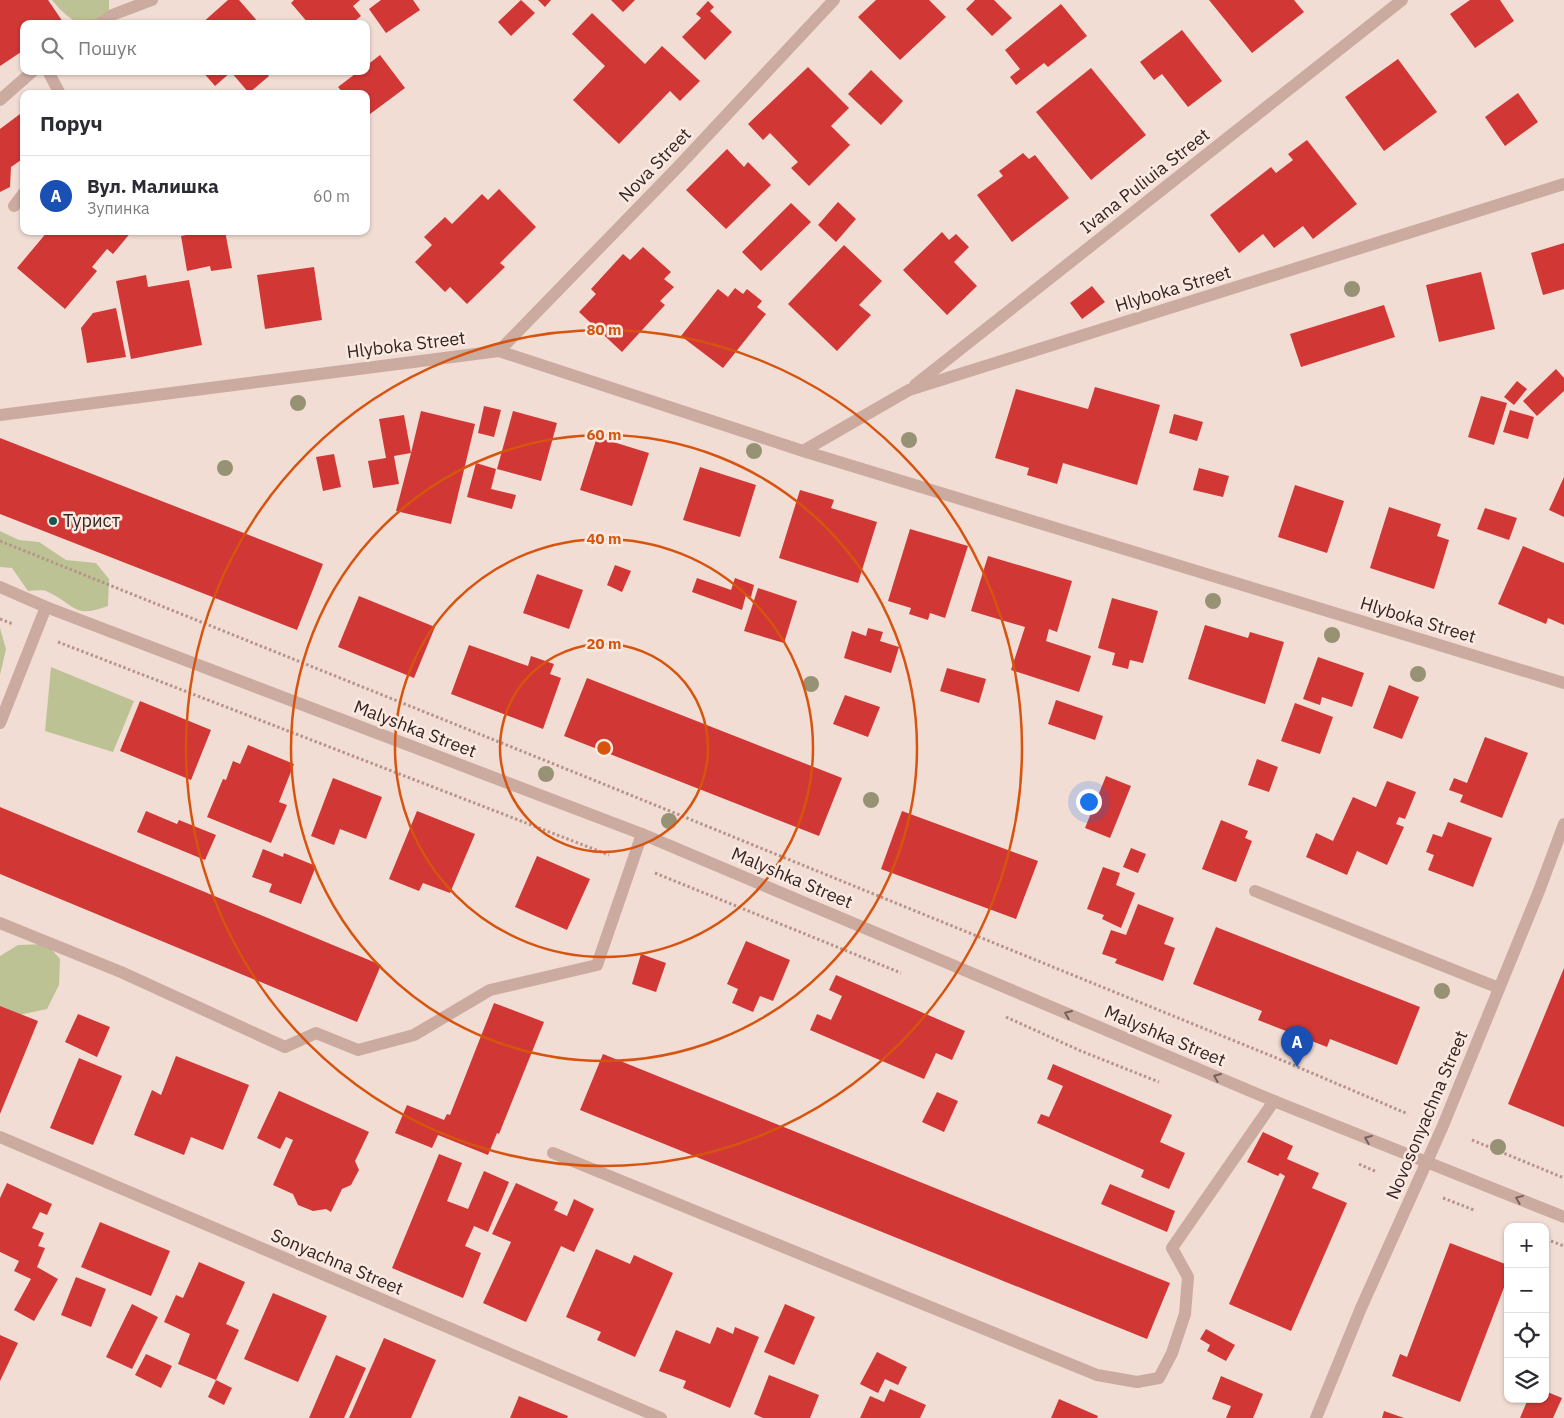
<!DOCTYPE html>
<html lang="uk">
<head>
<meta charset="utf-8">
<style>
  body { margin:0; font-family:"IBM Plex Sans",sans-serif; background:#f2f2f3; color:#2b2b33 }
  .controls { position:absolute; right:15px; bottom:15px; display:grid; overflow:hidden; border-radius:10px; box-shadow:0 1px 4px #0004 }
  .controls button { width:45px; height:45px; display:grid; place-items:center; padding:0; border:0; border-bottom:1px solid #e1e1e2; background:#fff; color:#2b2b33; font:25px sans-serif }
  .you { position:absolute; left:1088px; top:801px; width:18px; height:18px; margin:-12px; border:4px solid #fff; border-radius:50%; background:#1a73e8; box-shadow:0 0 0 8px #1a73e833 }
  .badge { display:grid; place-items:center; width:32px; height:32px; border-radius:50%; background:#d93025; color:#fff; font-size:16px; font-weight:700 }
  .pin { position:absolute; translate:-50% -41px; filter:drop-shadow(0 1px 2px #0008) }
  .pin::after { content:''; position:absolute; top:26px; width:18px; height:15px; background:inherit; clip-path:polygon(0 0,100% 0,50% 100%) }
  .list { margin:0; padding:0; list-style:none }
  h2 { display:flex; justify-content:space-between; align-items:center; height:65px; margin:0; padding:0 20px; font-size:21px }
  h2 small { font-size:16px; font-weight:400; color:#7c7c81 }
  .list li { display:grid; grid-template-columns:32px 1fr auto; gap:15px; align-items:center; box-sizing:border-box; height:80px; padding:0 20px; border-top:1px solid #e1e1e2 }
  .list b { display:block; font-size:19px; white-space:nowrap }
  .list p { margin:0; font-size:16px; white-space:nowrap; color:#7c7c81 }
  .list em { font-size:16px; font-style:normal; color:#7c7c81 }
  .icon { flex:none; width:28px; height:28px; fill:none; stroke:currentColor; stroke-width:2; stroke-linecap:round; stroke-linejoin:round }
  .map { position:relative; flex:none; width:1564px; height:1418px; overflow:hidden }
  .search { position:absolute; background:#fff; box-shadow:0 1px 4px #0004; left:20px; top:20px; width:350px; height:55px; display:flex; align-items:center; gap:12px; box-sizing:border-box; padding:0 18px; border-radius:10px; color:#7c7c81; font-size:19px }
  .panel { position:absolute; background:#fff; box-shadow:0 1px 4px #0004; left:20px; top:90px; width:350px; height:145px; border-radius:10px }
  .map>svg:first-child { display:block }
  .green { fill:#bdc294 }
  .building { fill:#d03735 }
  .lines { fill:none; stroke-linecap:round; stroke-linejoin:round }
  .path { stroke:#b7938a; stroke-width:3; stroke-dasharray:2.5 2.5; stroke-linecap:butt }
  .service { stroke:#cbaaa0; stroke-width:12 }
  .minor { stroke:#cbaaa0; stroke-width:12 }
  .tree { fill:#989275 }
  .oneway { stroke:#78615c }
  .ring { fill:none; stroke:#d6540e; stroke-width:2.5 }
  .poi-dot { fill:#17584d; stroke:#fae9e1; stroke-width:2 }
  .labels { text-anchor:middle; stroke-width:5; stroke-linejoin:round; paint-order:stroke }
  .street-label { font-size:18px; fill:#342524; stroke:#fae9e1 }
  .poi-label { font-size:18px; fill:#342524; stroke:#fae9e1; text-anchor:start }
  .centre { fill:#d6540e; stroke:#fae9e1; stroke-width:2.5 }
  .ring-label { font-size:15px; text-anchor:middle; font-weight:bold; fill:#d6540e; stroke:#fae9e1; stroke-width:5; stroke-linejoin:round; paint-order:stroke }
</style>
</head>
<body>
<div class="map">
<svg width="1564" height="1418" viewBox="0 0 1564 1418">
  <rect width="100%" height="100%" fill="#f2ddd5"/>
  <path class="green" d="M 52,0 L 109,0 L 109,12 C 105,15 101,20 96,22 C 79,31 62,12 52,0 Z
    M 0,531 L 19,540 L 39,542 L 66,560 L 96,563 L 109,579 L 108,606 C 73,619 76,605 48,592 C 43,589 34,591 28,591 L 12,568 L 0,567 Z
    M 0,628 L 6,649 L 0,675 Z
    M 51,667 L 134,701 L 113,752 L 45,731 Z
    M 47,944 L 60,959 L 59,985 L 47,1009 L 0,1019 L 0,956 L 18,945 Z"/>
  <path class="building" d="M 0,0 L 48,0 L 63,22 L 61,24 L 24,24 L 24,50 L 0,66 Z
    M 228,0 L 239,0 L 260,24 L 201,24 Z
    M 294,0 L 360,0 L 353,6 L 361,16 L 351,24 L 341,24 L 338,20 L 333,24 L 309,24 L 291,3 Z
    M 381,0 L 413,0 L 420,10 L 386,33 L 369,9 Z
    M 521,0 L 535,13 L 511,36 L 498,22 Z
    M 538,0 L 551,0 L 545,7 Z
    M 611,0 L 635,0 L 623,12 Z
    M 876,0 L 929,0 L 946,17 L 900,60 L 858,17 Z
    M 975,0 L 994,0 L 1012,18 L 992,36 L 966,9 Z
    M 1209,0 L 1294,0 L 1304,12 L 1252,53 Z
    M 1470,0 L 1500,0 L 1514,21 L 1475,48 L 1450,14 Z
    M 708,1 L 714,7 L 710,11 L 732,32 L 705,60 L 682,37 L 701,18 L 696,14 Z
    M 1061,4 L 1087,36 L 1048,67 L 1044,63 L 1016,85 L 1010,77 L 1020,69 L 1005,50 Z
    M 592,13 L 645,64 L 662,46 L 700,81 L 680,101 L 670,91 L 619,144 L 573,100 L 605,66 L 572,34 Z
    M 1182,30 L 1222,81 L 1188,107 L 1162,74 L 1154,80 L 1140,62 Z
    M 380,55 L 405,88 L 366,117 L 366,94 L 344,94 L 338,87 L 359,71 L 366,71 L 366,66 Z
    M 1398,59 L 1437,112 L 1384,151 L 1345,97 Z
    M 808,67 L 849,108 L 831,126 L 850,145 L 809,186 L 791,168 L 798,162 L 770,133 L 763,140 L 748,124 Z
    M 1091,68 L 1146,135 L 1091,180 L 1036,112 Z
    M 871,70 L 903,101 L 881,125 L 848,94 Z
    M 202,71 L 265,71 L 269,76 L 249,93 L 231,72 L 215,86 Z
    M 1518,93 L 1538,122 L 1505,146 L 1485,117 Z
    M 24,111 L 24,158 L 11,167 L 10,187 L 0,192 L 0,129 Z
    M 1307,140 L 1357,204 L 1313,239 L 1303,226 L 1274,248 L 1263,234 L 1239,253 L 1210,215 L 1271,167 L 1276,173 L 1293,160 L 1288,154 Z
    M 727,149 L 744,167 L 748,162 L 771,185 L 726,229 L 686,190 Z
    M 1023,153 L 1029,159 L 1035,155 L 1069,198 L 1012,242 L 977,195 L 1003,176 L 999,171 Z
    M 499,189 L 536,227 L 500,263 L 505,267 L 467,304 L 450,287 L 445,292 L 415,262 L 432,245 L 424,237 L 445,217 L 452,224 L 482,194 L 488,200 Z
    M 838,202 L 856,219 L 836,242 L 818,225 Z
    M 791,203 L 811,222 L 761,271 L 742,252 Z
    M 48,231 L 132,231 L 113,254 L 107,249 L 92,267 L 97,271 L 65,309 L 17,268 Z
    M 207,231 L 225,231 L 232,268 L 211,271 L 210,266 L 187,271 L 181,236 Z
    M 942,232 L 949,240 L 956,234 L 969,247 L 954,262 L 977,286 L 947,315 L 903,270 Z
    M 1564,243 L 1564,289 L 1543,295 L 1531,253 Z
    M 844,245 L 882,281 L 859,305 L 871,315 L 837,351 L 788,304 Z
    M 643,247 L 671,272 L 664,279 L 674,287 L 660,301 L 665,305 L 622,352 L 579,312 L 596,294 L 591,289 L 623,254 L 630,260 Z
    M 314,267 L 322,320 L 265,329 L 257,275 Z
    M 1481,272 L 1495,329 L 1439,342 L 1426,285 Z
    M 146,275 L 148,287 L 189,280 L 202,345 L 131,359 L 116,281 Z
    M 1092,286 L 1105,302 L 1082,319 L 1070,303 Z
    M 735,288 L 743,294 L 747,289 L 762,301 L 757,307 L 766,314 L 723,368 L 681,336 L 718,289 L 728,297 Z
    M 1384,305 L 1395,337 L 1301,367 L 1290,334 Z
    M 116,308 L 126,357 L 87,363 L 81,328 L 93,313 Z
    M 1556,369 L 1564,378 L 1564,391 L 1537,416 L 1523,401 Z
    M 1517,381 L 1527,389 L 1514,405 L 1504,397 Z
    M 1095,387 L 1160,405 L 1137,485 L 1063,463 L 1057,484 L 1027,475 L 1029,468 L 995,458 L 1016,389 L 1088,409 Z
    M 1481,396 L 1507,403 L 1494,445 L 1468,437 Z
    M 484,406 L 501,410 L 494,437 L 478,433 Z
    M 1510,410 L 1534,417 L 1528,439 L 1503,432 Z
    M 421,411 L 475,424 L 451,524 L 396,511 L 411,453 L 394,456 L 399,484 L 373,488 L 368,461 L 386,458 L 379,419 L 404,415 L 411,453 Z
    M 513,411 L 557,423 L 541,481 L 497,469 Z
    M 1174,414 L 1203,422 L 1197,441 L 1169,433 Z
    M 597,437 L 649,453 L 632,506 L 580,490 Z
    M 0,438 L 323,564 L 297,630 L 0,514 Z
    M 334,454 L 341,487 L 323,491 L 316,457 Z
    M 476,463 L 496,469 L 491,489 L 516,495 L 512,509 L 467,497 Z
    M 700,467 L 756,485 L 740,537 L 683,520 Z
    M 1199,468 L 1229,476 L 1223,497 L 1193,490 Z
    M 1564,477 L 1564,517 L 1549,510 Z
    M 1295,485 L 1344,501 L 1327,553 L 1278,537 Z
    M 800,490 L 834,500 L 831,508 L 877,522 L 858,583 L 779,558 Z
    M 1389,507 L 1441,524 L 1437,536 L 1449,540 L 1434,589 L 1370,568 Z
    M 1485,508 L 1517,518 L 1509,540 L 1477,529 Z
    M 910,529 L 968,546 L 945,618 L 930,613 L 928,620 L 909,614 L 911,608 L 888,601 Z
    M 1523,546 L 1564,563 L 1564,625 L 1548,618 L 1546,624 L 1498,604 Z
    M 988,556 L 1072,581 L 1057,632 L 1049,629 L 1046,641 L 1091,656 L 1079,692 L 1011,670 L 1025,627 L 971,611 Z
    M 615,565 L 631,571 L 622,592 L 607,585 Z
    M 537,574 L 583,590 L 569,629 L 523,613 Z
    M 697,578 L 731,590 L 735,578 L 754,585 L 751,597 L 746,595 L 742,610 L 692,592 Z
    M 758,588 L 797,601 L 784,643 L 744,631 Z
    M 359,596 L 435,627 L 414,678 L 338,647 Z
    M 1112,598 L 1158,611 L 1143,663 L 1130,660 L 1128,669 L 1112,665 L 1115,653 L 1098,648 Z
    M 1205,625 L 1248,638 L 1250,632 L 1284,642 L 1265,704 L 1188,679 Z
    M 868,628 L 883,632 L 880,641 L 899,647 L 891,673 L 844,658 L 852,631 L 866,636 Z
    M 469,645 L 528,666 L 531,656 L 554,664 L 550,674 L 561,678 L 543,729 L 451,694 Z
    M 1318,657 L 1364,673 L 1352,707 L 1322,697 L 1320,705 L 1303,699 Z
    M 947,668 L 986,679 L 979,703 L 940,691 Z
    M 587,678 L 842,778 L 819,836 L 564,736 Z
    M 1389,685 L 1419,697 L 1402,739 L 1373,728 Z
    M 845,695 L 880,707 L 868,737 L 833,724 Z
    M 1056,700 L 1103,716 L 1095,740 L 1048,724 Z
    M 140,701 L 211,730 L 191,780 L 120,751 Z
    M 1295,703 L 1333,717 L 1320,754 L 1281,741 Z
    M 1485,737 L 1528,753 L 1502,818 L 1460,802 L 1463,795 L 1449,790 L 1454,778 L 1467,783 Z
    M 248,745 L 294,764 L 279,802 L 287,805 L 271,843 L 207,817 L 223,779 L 226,780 L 233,761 L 240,764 Z
    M 1257,759 L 1278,767 L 1269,792 L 1248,785 Z
    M 1106,776 L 1131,786 L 1110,838 L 1085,828 Z
    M 333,778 L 382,797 L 366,839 L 340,829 L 334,845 L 311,836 Z
    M 1387,781 L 1416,792 L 1405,819 L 1399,817 L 1396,824 L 1404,827 L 1387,865 L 1357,851 L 1347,875 L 1306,857 L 1316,833 L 1333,841 L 1353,797 L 1376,807 Z
    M 0,807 L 381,965 L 357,1022 L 0,874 Z
    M 146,811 L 177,824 L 179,820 L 216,835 L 205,860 L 137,832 Z
    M 417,811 L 475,834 L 450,893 L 423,883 L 419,891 L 389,879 Z
    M 902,811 L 1038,861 L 1016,919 L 881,869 Z
    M 1221,820 L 1248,831 L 1245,838 L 1252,841 L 1236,882 L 1202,869 Z
    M 1448,822 L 1492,838 L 1473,887 L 1428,870 L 1434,855 L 1426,852 L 1433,834 L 1442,837 Z
    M 1131,848 L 1146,854 L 1138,873 L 1123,867 Z
    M 263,849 L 283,857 L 284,853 L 316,866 L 301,904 L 269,892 L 272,884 L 252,877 Z
    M 537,856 L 590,879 L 567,930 L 515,907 Z
    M 1103,867 L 1120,873 L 1116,885 L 1135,893 L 1121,928 L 1102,919 L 1104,915 L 1087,909 Z
    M 1138,904 L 1174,918 L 1164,944 L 1175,948 L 1163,981 L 1115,963 L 1117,959 L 1102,954 L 1111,930 L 1126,935 Z
    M 1216,927 L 1420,1007 L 1397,1065 L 1330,1039 L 1327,1047 L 1258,1020 L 1262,1011 L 1193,984 Z
    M 746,941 L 790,960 L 773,1001 L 760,996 L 753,1012 L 732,1003 L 738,989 L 727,984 Z
    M 641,954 L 666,963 L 656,992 L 632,984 Z
    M 1564,968 L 1564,1127 L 1508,1104 Z
    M 836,975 L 965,1031 L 952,1060 L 936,1053 L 924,1079 L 810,1030 L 817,1014 L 831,1020 L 842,996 L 829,990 Z
    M 494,1003 L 544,1022 L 499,1134 L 497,1133 L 488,1155 L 438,1135 L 432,1148 L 395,1133 L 407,1105 L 444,1120 L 447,1114 L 450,1115 Z
    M 0,1006 L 38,1021 L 0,1114 Z
    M 78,1014 L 110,1027 L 97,1057 L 65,1042 Z
    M 603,1054 L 1170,1283 L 1147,1339 L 580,1110 Z
    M 176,1056 L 249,1085 L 223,1150 L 191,1137 L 184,1155 L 134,1135 L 152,1090 L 161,1095 Z
    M 79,1058 L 122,1076 L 93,1145 L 50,1128 Z
    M 1053,1064 L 1172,1115 L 1160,1142 L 1185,1153 L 1169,1189 L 1141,1177 L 1144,1170 L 1037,1123 L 1041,1114 L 1049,1117 L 1063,1086 L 1047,1079 Z
    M 279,1091 L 369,1132 L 355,1161 L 359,1170 L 351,1185 L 342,1189 L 331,1212 L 326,1209 L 313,1211 L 298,1205 L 293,1194 L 273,1185 L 293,1140 L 286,1137 L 280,1149 L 257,1138 Z
    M 937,1092 L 958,1101 L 944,1132 L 922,1122 Z
    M 1263,1132 L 1293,1146 L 1287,1159 L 1319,1173 L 1312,1188 L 1347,1203 L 1291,1331 L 1229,1304 L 1285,1176 L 1280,1173 L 1278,1176 L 1247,1162 Z
    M 439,1154 L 462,1163 L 447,1201 L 468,1209 L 484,1171 L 509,1182 L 488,1232 L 474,1226 L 465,1246 L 481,1253 L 463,1298 L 392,1268 Z
    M 7,1183 L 52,1204 L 47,1215 L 40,1212 L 32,1228 L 44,1233 L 38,1246 L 45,1248 L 37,1267 L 58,1279 L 34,1321 L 14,1310 L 31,1279 L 14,1271 L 19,1261 L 0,1252 L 0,1198 Z
    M 516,1183 L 558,1202 L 554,1210 L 567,1216 L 574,1199 L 594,1209 L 574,1252 L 561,1246 L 526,1322 L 483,1303 L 511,1242 L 492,1234 Z
    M 1110,1184 L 1175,1211 L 1167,1232 L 1101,1204 Z
    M 100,1222 L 170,1251 L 151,1296 L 81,1267 Z
    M 1450,1243 L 1508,1265 L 1508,1277 L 1460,1402 L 1392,1376 L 1400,1354 L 1407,1357 Z
    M 596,1249 L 630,1264 L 634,1255 L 673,1273 L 635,1357 L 597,1340 L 601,1332 L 566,1317 Z
    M 199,1262 L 245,1282 L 226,1324 L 239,1330 L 216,1380 L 178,1364 L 190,1334 L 164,1322 L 176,1295 L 183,1298 Z
    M 76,1277 L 106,1289 L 91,1327 L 61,1315 Z
    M 273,1293 L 327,1316 L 298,1382 L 244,1359 Z
    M 132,1304 L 158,1317 L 132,1369 L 106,1357 Z
    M 785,1304 L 815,1317 L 794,1365 L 764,1352 Z
    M 717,1327 L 733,1334 L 735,1327 L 759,1337 L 730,1408 L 683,1388 L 686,1381 L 659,1371 L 676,1330 L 710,1344 Z
    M 1206,1329 L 1235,1345 L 1226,1361 L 1207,1351 L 1210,1345 L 1200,1339 Z
    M 0,1335 L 18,1343 L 0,1381 Z
    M 384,1338 L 436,1360 L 411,1418 L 349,1418 Z
    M 877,1352 L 907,1367 L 898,1385 L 885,1379 L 878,1393 L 860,1384 Z
    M 146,1354 L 172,1366 L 161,1388 L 135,1375 Z
    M 336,1355 L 366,1368 L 344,1418 L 309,1418 Z
    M 769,1375 L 819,1395 L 810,1418 L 763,1418 L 754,1414 Z
    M 1221,1376 L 1263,1394 L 1253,1418 L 1226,1418 L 1231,1406 L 1212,1399 Z
    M 216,1380 L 232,1388 L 224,1405 L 208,1397 Z
    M 890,1389 L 926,1405 L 920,1418 L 860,1418 L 870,1396 L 884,1402 Z
    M 1545,1391 L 1562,1398 L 1553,1418 L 1520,1418 L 1528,1399 L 1545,1399 Z
    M 519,1396 L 568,1416 L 567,1418 L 510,1418 Z
    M 1059,1399 L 1098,1416 L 1097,1418 L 1051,1418 Z
    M 1384,1411 L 1404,1418 L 1382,1418 Z"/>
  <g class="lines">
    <path class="path" d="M 0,541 L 596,781 L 1279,1059 L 1408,1114
      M 0,619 L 13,624
      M 58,642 L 609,855
      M 655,873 L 901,973
      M 1006,1017 L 1081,1051 L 1159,1082
      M 1472,1140 L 1564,1178
      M 1359,1164 L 1377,1172
      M 1443,1198 L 1474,1210
      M 1551,1241 L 1564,1246"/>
    <path class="service" d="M 48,71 L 60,94
      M 14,206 L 24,193
      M 0,723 L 46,607
      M 1255,891 L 1499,988
      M 0,923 L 121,972 L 285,1047 L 316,1033 L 358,1050 L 414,1035 L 490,990 L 597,965 L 642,834
      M 553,1153 L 1097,1375 L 1137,1382 L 1159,1378 L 1172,1353 L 1185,1314 L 1188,1277 L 1172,1248 L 1274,1101"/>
    <path class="minor" d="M 99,24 L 112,15 L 152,0
      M 0,100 L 33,71
      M 499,351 L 676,169 L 834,0
      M 915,385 L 1402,0
      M 0,415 L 499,351 L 803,451 L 1564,683
      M 803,451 L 909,390 L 1564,184
      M 0,587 L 46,607 L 642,834 L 1274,1101 L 1564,1217
      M 0,1137 L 661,1418
      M 1316,1418 L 1361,1308 L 1442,1128 L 1539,891 L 1564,824"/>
  </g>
  <g class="tree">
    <circle cx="1352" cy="289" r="8"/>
    <circle cx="298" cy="403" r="8"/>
    <circle cx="909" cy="440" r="8"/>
    <circle cx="754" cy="451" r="8"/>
    <circle cx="225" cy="468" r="8"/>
    <circle cx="1213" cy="601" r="8"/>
    <circle cx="1332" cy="635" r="8"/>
    <circle cx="1418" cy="674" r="8"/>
    <circle cx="811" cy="684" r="8"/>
    <circle cx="546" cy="774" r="8"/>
    <circle cx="871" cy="800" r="8"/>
    <circle cx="669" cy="821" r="8"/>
    <circle cx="1442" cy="991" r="8"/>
    <circle cx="1498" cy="1147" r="8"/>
  </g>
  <defs><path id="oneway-chevron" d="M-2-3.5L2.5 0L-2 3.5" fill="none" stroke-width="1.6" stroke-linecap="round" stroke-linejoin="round" transform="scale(1.25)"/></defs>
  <g class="oneway">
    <use href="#oneway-chevron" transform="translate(1068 1014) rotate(-157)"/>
    <use href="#oneway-chevron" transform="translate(1217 1077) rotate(-157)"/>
    <use href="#oneway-chevron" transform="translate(1368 1139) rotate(-158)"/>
    <use href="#oneway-chevron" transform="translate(1519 1199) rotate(-158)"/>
  </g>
  <g class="ring">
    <circle cx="604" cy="748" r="104"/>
    <circle cx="604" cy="748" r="209"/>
    <circle cx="604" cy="748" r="313"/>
    <circle cx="604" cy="748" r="418"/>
  </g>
  <circle class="poi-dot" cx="53" cy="521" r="5"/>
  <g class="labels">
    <g class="street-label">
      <text transform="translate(655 165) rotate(-46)" y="6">Nova Street</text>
      <text transform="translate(1145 181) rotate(-38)" y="6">Ivana Puliuia Street</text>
      <text transform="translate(1173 289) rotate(-17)" y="6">Hlyboka Street</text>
      <text transform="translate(406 345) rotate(-7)" y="6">Hlyboka Street</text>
      <text transform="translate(1418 620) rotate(17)" y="6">Hlyboka Street</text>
      <text transform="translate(415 729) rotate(21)" y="6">Malyshka Street</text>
      <text transform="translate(792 878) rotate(23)" y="6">Malyshka Street</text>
      <text transform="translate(1165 1036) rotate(23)" y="6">Malyshka Street</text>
      <text transform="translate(1427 1115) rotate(-67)" y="6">Novosonyachna Street</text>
      <text transform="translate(337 1262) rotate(23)" y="6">Sonyachna Street</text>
    </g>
    <g class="poi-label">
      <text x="63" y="527">Турист</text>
    </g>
  </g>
  <circle cx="604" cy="748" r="8" class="centre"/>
  <g class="ring-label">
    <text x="604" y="335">80 m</text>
    <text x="604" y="440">60 m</text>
    <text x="604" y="544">40 m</text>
    <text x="604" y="649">20 m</text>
  </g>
</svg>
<div class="controls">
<button>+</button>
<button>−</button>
<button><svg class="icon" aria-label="locate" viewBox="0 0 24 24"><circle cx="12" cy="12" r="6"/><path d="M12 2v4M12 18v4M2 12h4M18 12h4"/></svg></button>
<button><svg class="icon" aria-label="layers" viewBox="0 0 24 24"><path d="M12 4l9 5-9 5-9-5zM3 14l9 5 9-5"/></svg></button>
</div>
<div class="you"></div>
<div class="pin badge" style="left:1297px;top:1067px;background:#1a4fb4">A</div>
<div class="search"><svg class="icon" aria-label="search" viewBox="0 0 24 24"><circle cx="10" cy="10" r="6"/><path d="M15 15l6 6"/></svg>Пошук</div>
<section class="panel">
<h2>Поруч<small></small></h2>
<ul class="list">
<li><span class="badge" style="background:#1a4fb4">A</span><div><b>Вул. Малишка</b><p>Зупинка</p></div><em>60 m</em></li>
</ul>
</section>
</div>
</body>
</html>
